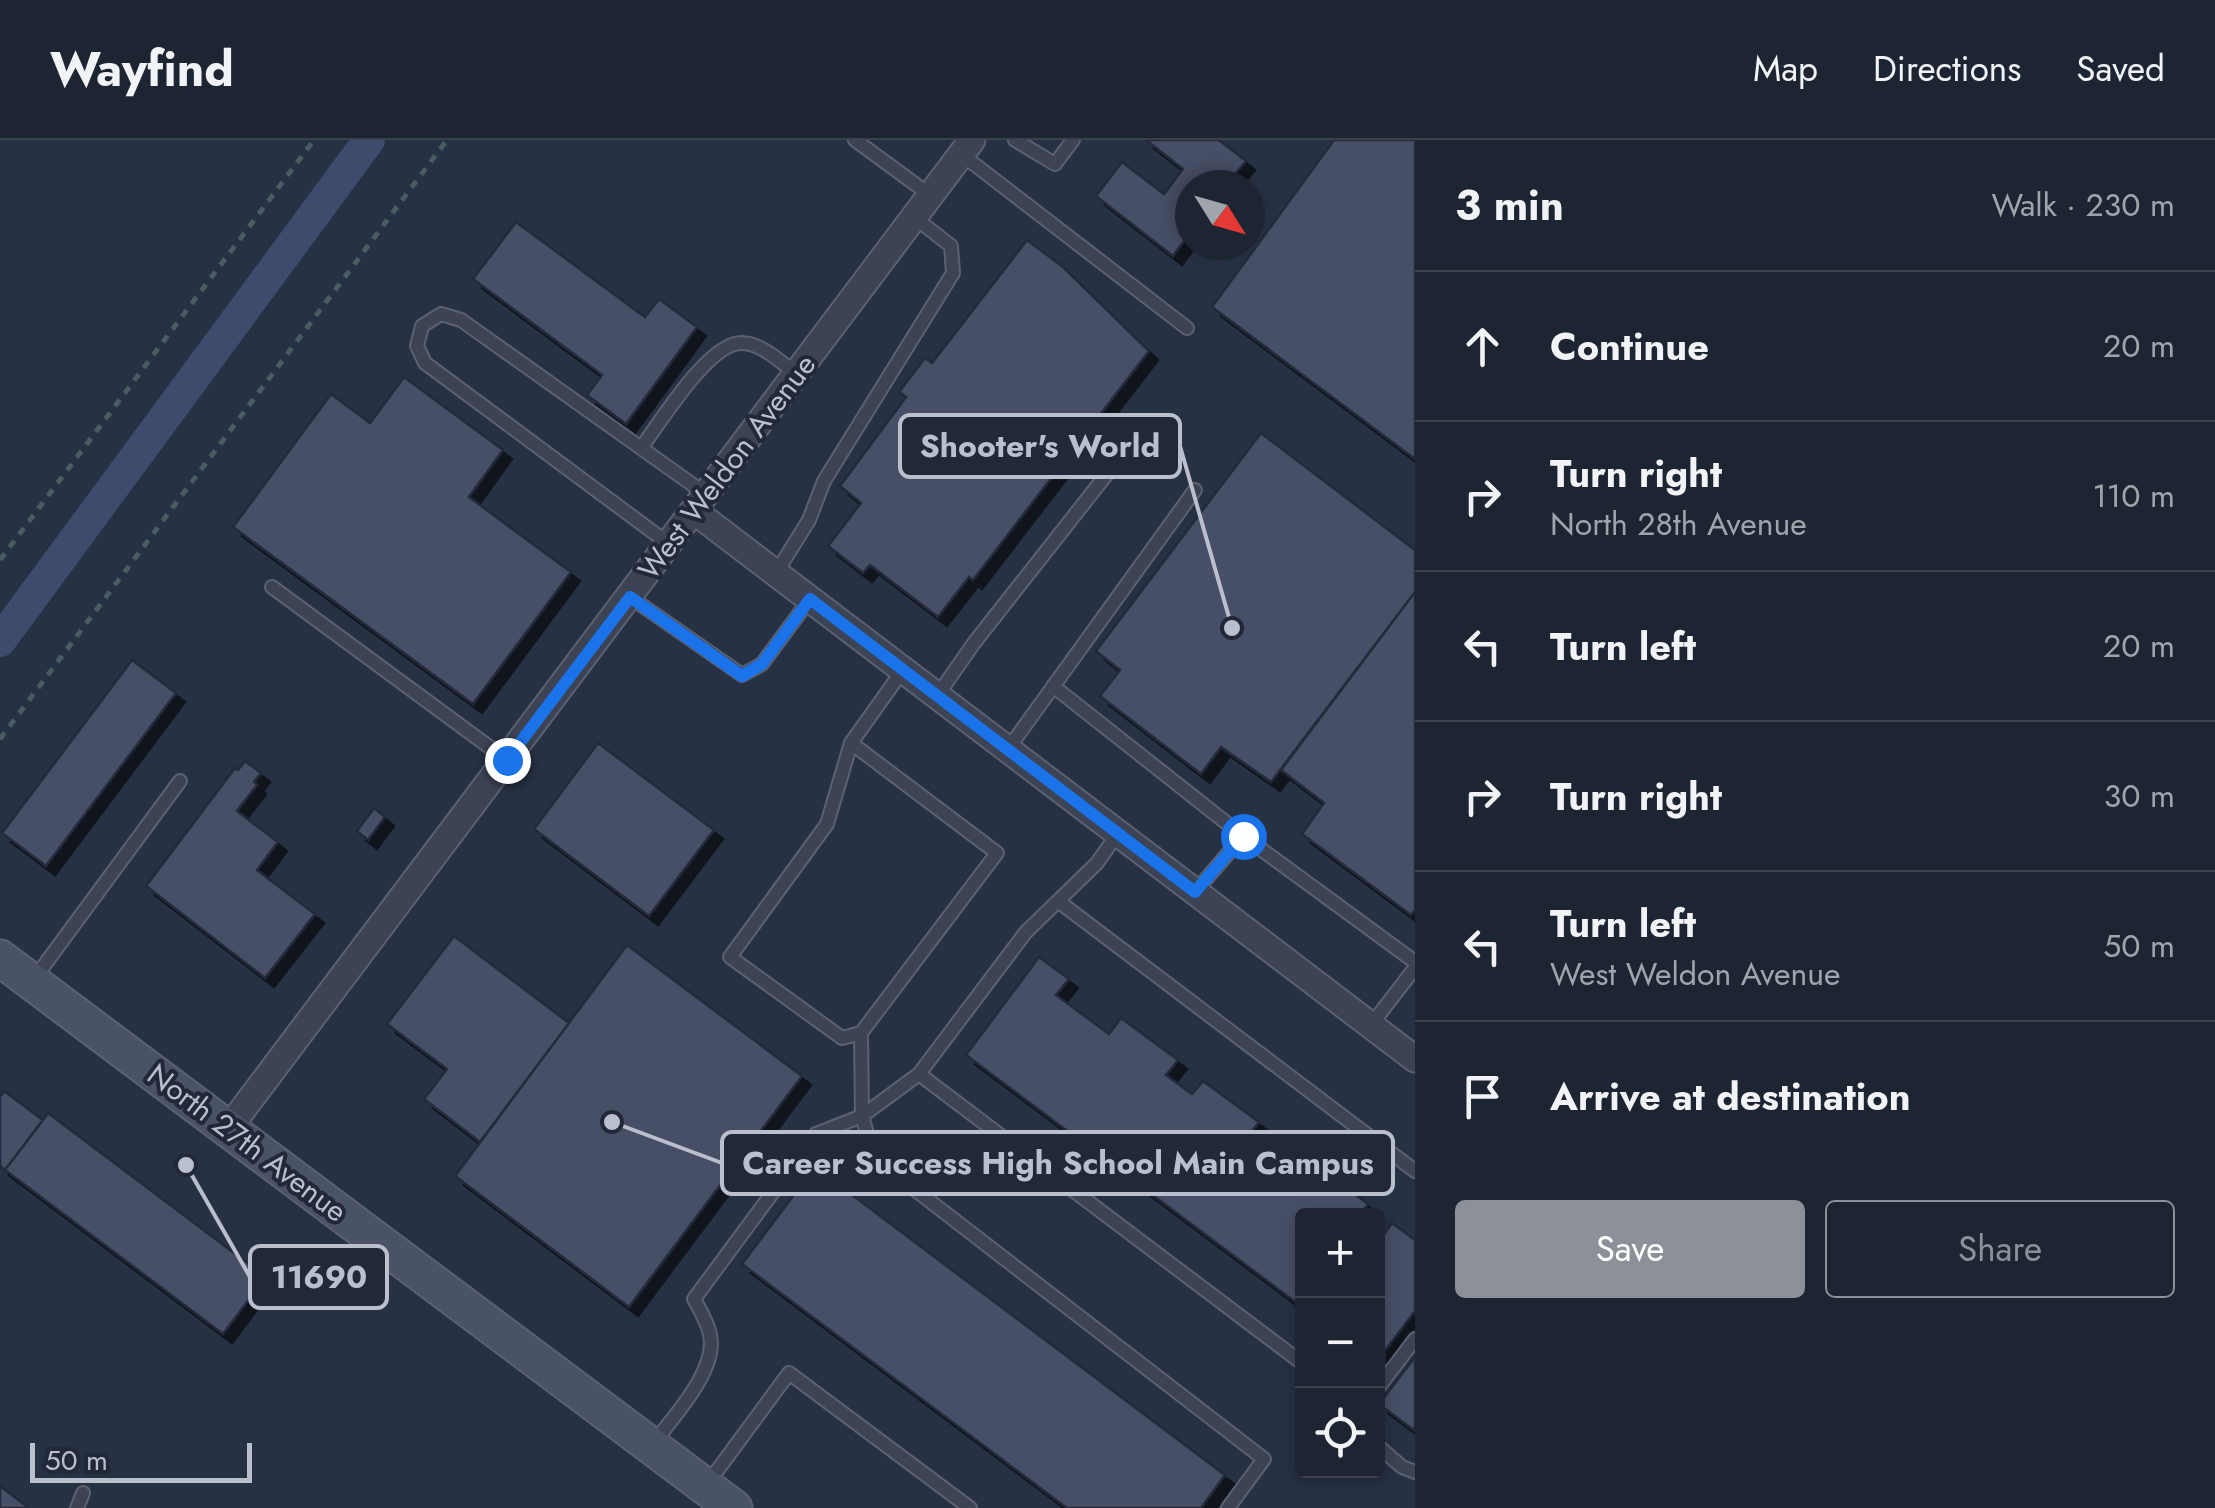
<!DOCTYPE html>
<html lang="en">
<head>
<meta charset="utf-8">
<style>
  body { margin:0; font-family:Jost,sans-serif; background:#2a313f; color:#f1f3f6 }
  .controls { position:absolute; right:30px; bottom:30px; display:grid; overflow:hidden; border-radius:10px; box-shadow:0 5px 15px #0003 }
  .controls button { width:90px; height:90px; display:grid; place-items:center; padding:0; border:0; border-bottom:2px solid #3b424e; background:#1d2533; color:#f1f3f6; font:50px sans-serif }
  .compass { position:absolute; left:1175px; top:30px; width:90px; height:90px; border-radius:50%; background:#1d2533; box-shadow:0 5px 15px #0003; rotate:127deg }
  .scale { position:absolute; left:30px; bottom:25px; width:222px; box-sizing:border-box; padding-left:10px; border:5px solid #babfcd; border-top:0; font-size:28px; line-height:35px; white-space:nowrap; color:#babfcd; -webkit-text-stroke:8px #202839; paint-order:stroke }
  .stop { position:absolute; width:30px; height:30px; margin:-22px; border:8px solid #1a73e8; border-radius:50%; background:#fff }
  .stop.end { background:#1a73e8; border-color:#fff; box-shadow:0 2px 10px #0008 }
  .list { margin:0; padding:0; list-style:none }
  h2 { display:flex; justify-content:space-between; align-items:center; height:130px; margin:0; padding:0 40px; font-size:42px }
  h2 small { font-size:32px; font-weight:400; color:#a0a5ac }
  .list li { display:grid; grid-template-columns:65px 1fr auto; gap:30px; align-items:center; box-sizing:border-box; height:150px; padding:0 40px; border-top:2px solid #3b424e }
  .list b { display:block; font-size:38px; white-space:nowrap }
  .list p { margin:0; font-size:32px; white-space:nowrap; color:#a0a5ac }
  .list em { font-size:32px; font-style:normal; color:#a0a5ac }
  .actions { display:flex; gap:20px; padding:30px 40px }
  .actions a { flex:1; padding:22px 0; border:2px solid #8c9099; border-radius:10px; text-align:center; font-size:35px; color:#8c9099 }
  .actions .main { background:#8c9099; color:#fff }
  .icon { flex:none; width:55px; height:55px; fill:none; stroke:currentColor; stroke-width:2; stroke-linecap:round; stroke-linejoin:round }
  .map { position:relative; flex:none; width:1415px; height:1368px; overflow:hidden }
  header { display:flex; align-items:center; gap:60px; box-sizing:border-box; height:140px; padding:0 50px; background:#1d2533; border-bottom:2px solid #3b424e }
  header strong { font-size:48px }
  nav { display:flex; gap:55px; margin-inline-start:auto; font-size:35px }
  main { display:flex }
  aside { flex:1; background:#1d2533 }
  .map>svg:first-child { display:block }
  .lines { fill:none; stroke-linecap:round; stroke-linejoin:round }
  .canal { stroke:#3d4c6d; stroke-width:32 }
  .building { fill:#465066; stroke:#222a3b; stroke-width:2.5; filter:url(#shadow) }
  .service-casing { stroke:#5b6171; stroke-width:16 }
  .minor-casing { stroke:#5b6171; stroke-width:29 }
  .secondary-casing { stroke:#5b6171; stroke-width:39 }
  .path { stroke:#485c61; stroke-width:5; stroke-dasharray:8 8; stroke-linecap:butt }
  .service { stroke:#3c4354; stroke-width:12 }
  .minor { stroke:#3c4354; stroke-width:25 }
  .secondary { stroke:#4a5267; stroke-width:35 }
  .route { stroke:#1a73e8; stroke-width:12 }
  .labels { text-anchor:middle; stroke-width:8; stroke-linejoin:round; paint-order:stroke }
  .street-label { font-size:30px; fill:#babfcd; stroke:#202839 }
  .leader { fill:none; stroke:#babfcd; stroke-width:4 }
  .callout-dot { fill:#babfcd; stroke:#202839; stroke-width:4 }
  .callout { fill:#202839; stroke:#babfcd; stroke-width:4 }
  .callout-label { font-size:32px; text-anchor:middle; font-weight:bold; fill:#babfcd }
</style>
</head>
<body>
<header>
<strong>Wayfind</strong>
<nav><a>Map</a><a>Directions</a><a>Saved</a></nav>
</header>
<main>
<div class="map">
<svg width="1415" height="1368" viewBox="0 0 1415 1368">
  <defs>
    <filter id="shadow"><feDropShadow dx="9" dy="9" stdDeviation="0" flood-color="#0009"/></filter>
  </defs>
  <rect width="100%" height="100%" fill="#273144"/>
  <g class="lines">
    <path class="canal" d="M 0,501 L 369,0"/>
  </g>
  <path class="building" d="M 1146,0 L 1219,0 L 1246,21 L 1232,38 L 1241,45 L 1190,45 L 1190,93 L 1173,116 L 1096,56 L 1122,22 L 1164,54 L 1183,29 Z
    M 1334,0 L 1415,0 L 1415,319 L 1212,167 Z
    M 516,82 L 645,177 L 659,159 L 697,187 L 626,284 L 587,255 L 602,235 L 473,139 Z
    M 1027,100 L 1063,127 L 1149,211 L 973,440 L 969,437 L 938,477 L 870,425 L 863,433 L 828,406 L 861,363 L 840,346 L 906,257 L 899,252 L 925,218 L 932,223 Z
    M 404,237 L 503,310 L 469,357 L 571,432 L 473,564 L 233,387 L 331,254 L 370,283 Z
    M 1261,293 L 1415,410 L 1415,452 L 1271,642 L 1221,607 L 1201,634 L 1100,556 L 1120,530 L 1096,511 Z
    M 1415,452 L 1415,770 L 1411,775 L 1302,694 L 1324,663 L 1281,630 Z
    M 132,520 L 176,553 L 46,726 L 2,693 Z
    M 598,603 L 714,690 L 649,776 L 534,689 Z
    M 245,621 L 261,633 L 254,642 L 257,645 L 237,671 L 278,702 L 257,730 L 315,774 L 265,838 L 146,746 L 235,628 L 238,630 Z
    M 374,668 L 385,677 L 368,700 L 357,691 Z
    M 454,796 L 569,883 L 480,1002 L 424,959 L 447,929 L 387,884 Z
    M 627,805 L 802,936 L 629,1167 L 455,1036 Z
    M 1039,817 L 1069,839 L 1056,855 L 1109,894 L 1121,878 L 1178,920 L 1166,935 L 1192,954 L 1203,941 L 1259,982 L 1246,999 L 1299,1038 L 1311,1022 L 1368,1064 L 1359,1076 L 1302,1076 L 1302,1167 L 966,915 Z
    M 4,951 L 43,980 L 5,1030 L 0,1026 L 0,957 Z
    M 48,973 L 266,1137 L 223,1194 L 5,1030 Z
    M 815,1027 L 1225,1335 L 1201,1368 L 1067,1368 L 742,1124 Z
    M 1392,1083 L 1415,1100 L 1415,1171 L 1378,1220 L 1378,1094 L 1382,1097 Z
    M 1415,1217 L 1415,1291 L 1379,1264 Z
    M 0,1346 L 29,1368 L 0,1368 Z"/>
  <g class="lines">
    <g class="service-casing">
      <path id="service" d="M 855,0 L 930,55
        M 1015,0 L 1055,24 L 1073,0
        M 961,14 L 1187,188
        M 641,308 C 660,283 710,200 743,203 C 763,204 781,223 797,234
        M 669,404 L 425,223 L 417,206 L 422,186 L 441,174 L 461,180 L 707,355
        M 776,433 L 809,380 L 824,341 L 953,133 L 951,106 L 914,77
        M 272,447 L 507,620
        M 630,457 L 742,535 L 762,524 L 810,459
        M 1053,546 L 1243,696 L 1415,822
        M 937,556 L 974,503 L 1147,283
        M 851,603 L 997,713 L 861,893 L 842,898 L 730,817 L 827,684 L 851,603 L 903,530
        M 1008,609 L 1195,350
        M 1118,693 L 1097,723 L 1058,761 L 1415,1031
        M 1195,752 L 1243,696
        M 1058,761 L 1026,792 L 919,934 L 1302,1223
        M 34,839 L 180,641
        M 1371,885 L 1415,828
        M 861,893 L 862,976 L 919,934
        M 1378,1248 L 1415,1199
        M 653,1304 C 673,1277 718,1230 710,1195 C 708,1183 700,1170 694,1159 L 816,994 L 862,976 L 874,1018 L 1264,1319 L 1228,1368
        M 1378,1306 L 1402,1327 L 1415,1332
        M 708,1343 L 789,1233 L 970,1368
        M 77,1368 L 83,1353"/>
    </g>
    <g class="minor-casing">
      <path id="minor" d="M 694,371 L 1415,919
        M 228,989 L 972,0"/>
    </g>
    <g class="secondary-casing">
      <path id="secondary" d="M 0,818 L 734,1368"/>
    </g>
    <path class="path" d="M 0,420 L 314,0
      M 0,599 L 447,0"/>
    <use href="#service" class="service"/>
    <use href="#minor" class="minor"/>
    <use href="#secondary" class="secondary"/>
  </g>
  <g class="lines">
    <path class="route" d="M 507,620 L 630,457 L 742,536 L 762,524 L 810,459 L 1195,752 L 1243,696"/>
  </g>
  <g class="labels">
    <g class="street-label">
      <text transform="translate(727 327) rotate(-53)" y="10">West Weldon Avenue</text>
      <text transform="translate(247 1003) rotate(37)" y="10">North 27th Avenue</text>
    </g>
  </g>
  <path class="leader" d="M1232 488L1180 306M612 982L722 1023M186 1025L250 1137"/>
  <g class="callout-dot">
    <circle cx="1232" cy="488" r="10"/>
    <circle cx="612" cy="982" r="10"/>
    <circle cx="186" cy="1025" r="10"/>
  </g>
  <g class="callout">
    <rect x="900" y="275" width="280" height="62" rx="10"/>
    <rect x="722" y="992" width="671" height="62" rx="10"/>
    <rect x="250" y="1106" width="137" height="62" rx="10"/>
  </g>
  <g class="callout-label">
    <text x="1040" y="317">Shooter's World</text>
    <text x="1058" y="1034">Career Success High School Main Campus</text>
    <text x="319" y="1148">11690</text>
  </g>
</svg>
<div class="controls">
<button>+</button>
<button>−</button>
<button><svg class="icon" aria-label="locate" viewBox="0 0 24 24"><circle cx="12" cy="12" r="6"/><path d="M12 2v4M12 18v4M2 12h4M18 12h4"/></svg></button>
</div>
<svg class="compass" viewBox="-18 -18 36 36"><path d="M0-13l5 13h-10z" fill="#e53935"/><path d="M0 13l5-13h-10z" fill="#a0a5ac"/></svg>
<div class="scale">50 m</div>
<div class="stop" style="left:1243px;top:696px"></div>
<div class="stop end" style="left:507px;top:620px"></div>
</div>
<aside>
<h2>3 min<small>Walk · 230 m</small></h2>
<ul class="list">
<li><svg class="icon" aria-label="ahead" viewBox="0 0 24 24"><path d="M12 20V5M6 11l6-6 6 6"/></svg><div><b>Continue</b></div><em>20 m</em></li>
<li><svg class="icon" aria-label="right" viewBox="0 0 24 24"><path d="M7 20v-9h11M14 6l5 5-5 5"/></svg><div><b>Turn right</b><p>North 28th Avenue</p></div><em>110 m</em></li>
<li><svg class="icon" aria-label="left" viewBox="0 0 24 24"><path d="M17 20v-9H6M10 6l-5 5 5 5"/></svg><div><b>Turn left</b></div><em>20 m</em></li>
<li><svg class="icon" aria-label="right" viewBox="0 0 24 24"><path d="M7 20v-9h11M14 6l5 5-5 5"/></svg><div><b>Turn right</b></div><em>30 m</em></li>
<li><svg class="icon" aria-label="left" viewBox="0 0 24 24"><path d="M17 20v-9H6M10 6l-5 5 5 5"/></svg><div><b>Turn left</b><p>West Weldon Avenue</p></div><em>50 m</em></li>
<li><svg class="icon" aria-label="arrive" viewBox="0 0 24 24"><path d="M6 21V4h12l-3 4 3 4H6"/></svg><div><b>Arrive at destination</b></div></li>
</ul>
<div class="actions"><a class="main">Save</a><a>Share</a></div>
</aside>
</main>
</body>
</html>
